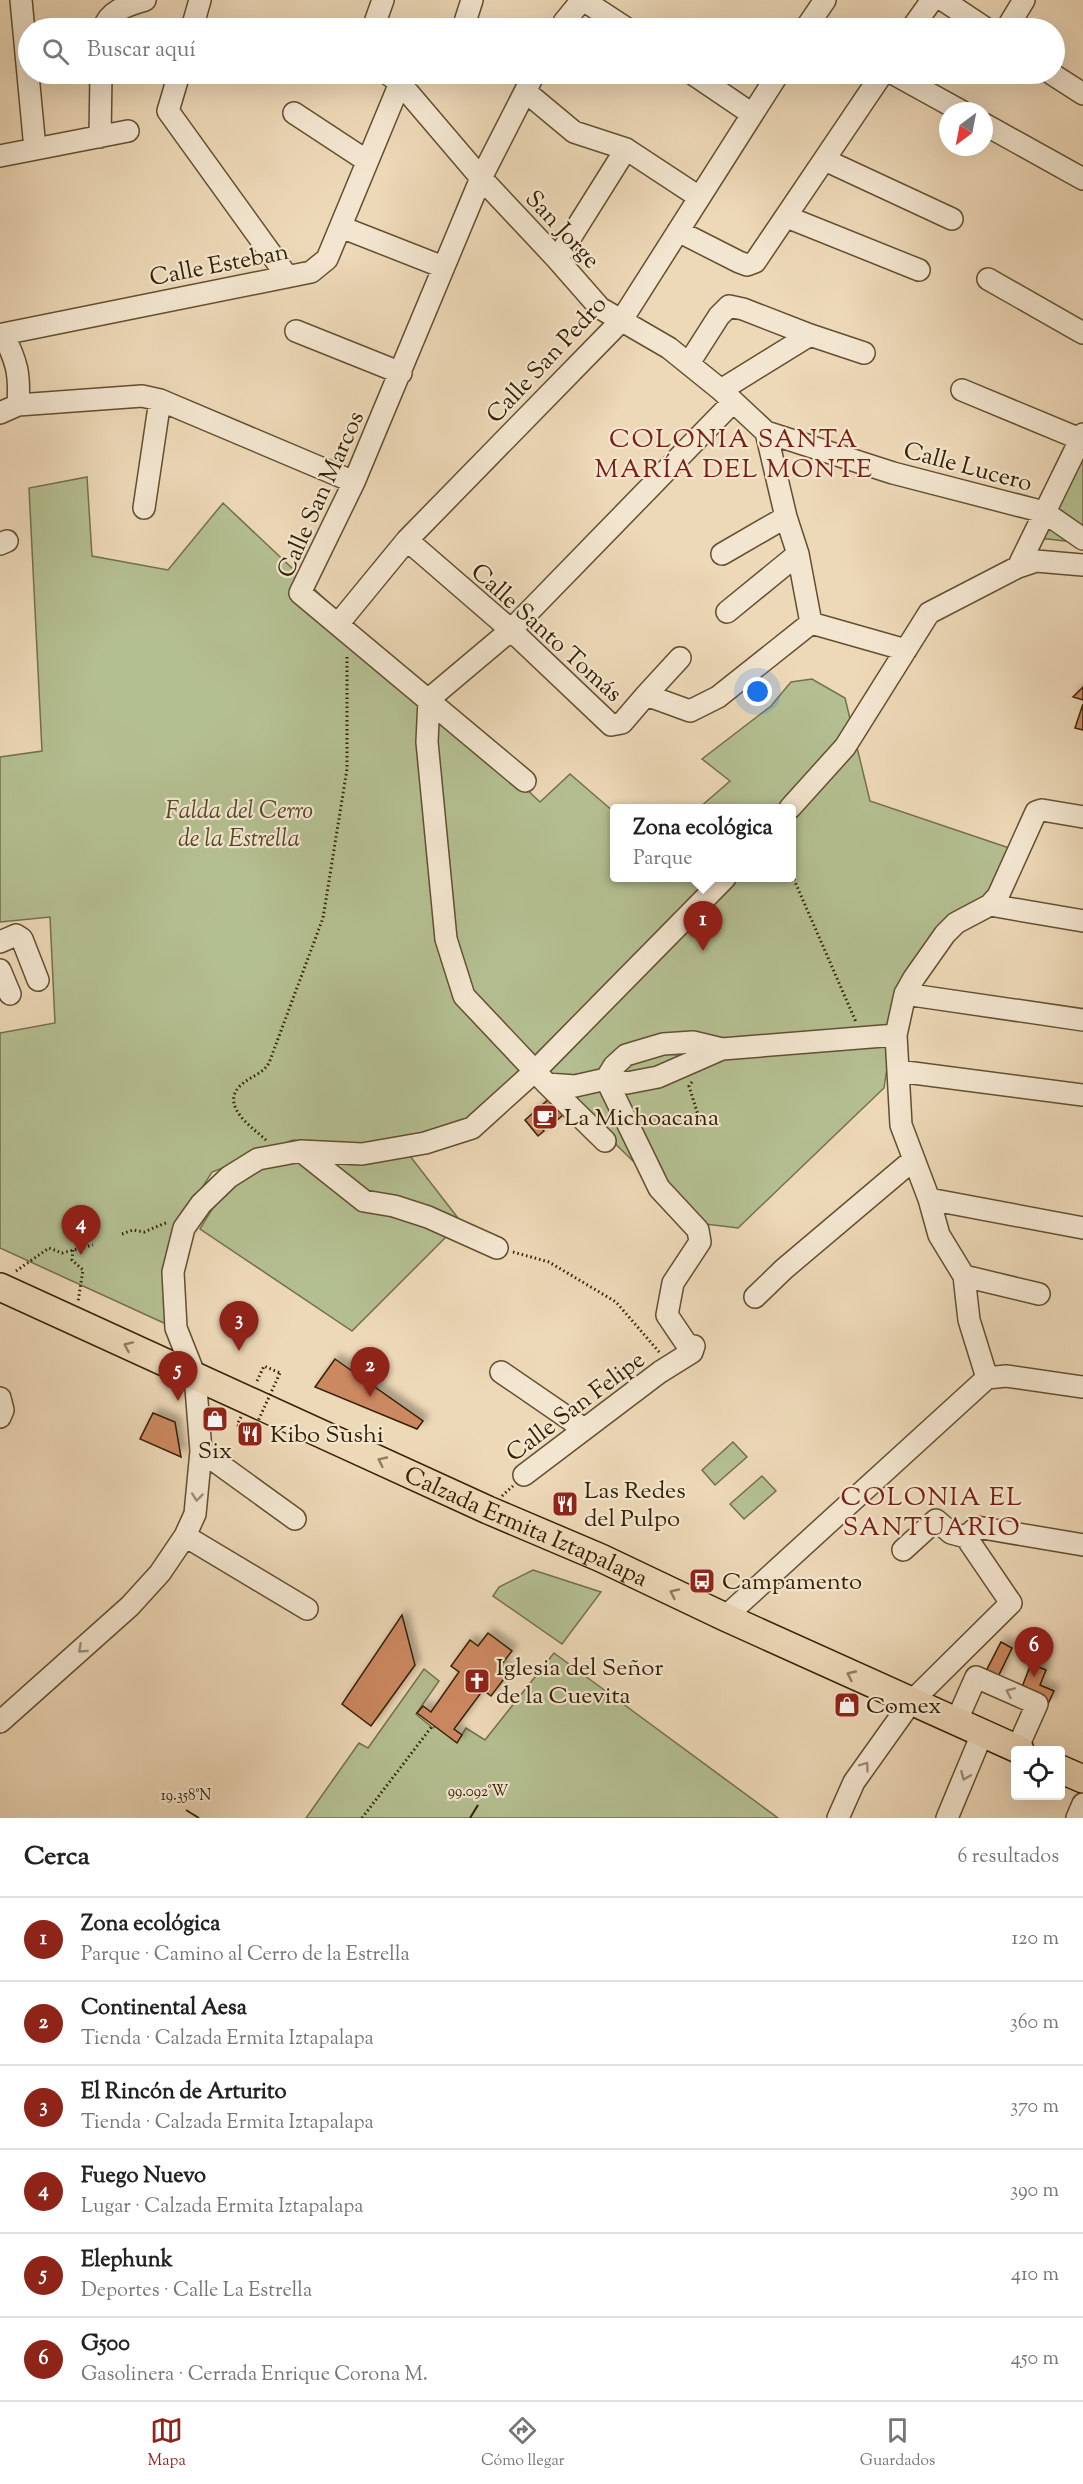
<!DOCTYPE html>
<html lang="es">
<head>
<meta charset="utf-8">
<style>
  body { margin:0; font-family:"Sorts Mill Goudy",serif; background:#f6f6f6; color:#222 }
  .controls { position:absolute; right:18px; bottom:18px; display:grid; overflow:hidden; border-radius:6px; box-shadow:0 6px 24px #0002 }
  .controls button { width:54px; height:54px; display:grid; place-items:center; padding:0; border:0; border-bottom:2px solid #e0e0e0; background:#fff; color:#222; font:30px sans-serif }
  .compass { position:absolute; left:939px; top:102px; width:54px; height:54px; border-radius:50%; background:#fff; box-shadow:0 6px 24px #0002; rotate:212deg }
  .you { position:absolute; left:758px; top:692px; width:21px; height:21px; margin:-15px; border:4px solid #fff; border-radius:50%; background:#1a73e8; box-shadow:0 0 0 9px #1a73e833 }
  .badge { display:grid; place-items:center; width:39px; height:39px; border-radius:50%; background:#8f2418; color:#fff; font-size:20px; font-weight:700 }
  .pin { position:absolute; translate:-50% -50px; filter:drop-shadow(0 2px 3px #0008) }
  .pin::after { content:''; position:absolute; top:32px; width:21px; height:18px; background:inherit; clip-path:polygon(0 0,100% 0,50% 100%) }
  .popup { position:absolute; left:610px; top:804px; width:186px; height:78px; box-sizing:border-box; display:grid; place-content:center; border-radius:6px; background:#fff; filter:drop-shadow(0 2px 4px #0005); font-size:20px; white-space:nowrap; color:#767676 }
  .popup b { font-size:22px; color:#222 }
  .popup::after { content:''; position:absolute; left:50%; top:100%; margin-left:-12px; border:12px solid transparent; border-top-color:#fff }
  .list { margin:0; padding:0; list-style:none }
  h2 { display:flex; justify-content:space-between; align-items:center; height:78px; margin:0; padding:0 24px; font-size:26px }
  h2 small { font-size:20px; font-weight:400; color:#767676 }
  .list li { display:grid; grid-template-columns:39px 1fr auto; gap:18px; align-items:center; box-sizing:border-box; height:84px; padding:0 24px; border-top:2px solid #e0e0e0 }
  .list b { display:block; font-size:22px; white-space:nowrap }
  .list p { margin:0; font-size:20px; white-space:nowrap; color:#767676 }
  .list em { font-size:20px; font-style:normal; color:#767676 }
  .icon { flex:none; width:33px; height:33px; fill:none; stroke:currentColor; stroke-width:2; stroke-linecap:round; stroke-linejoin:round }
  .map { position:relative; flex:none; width:1083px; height:1818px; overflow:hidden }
  .search { position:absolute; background:#fff; box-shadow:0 6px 24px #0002; left:18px; right:18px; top:18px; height:66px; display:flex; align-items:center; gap:15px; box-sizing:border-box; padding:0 21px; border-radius:33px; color:#767676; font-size:22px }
  .sheet { height:582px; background:#fff }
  nav { display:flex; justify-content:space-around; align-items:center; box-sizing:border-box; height:84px; border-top:2px solid #e0e0e0; background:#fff; font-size:16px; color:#767676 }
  nav a { display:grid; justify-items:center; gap:3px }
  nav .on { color:#8f2418 }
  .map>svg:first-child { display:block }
  .green { fill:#b4bf91; stroke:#74704a; stroke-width:1.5 }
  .building { fill:#cc8861; stroke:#352103; stroke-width:1.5; filter:url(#shadow) }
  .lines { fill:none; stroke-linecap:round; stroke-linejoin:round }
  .minor-casing { stroke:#634f30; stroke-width:24 }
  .major-casing { stroke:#352103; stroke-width:30 }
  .path { stroke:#352103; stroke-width:3; stroke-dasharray:1.5 3; stroke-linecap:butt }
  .minor { stroke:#f3e6d0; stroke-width:21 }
  .major { stroke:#edd8b7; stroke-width:27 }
  .path-bridge { stroke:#352103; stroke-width:3; stroke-dasharray:1.5 3; stroke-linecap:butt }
  .oneway { stroke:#917c5d }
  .oneway2 { stroke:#9e8d74 }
  .ticks { fill:none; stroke:#352103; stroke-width:2 }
  .labels { text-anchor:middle; stroke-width:4.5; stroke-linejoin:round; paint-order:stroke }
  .street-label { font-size:24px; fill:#352103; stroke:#f3e6d0 }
  .park-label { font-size:24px; font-style:italic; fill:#554826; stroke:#f3e6d0 }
  .poi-label { font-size:24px; fill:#352103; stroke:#f3e6d0; text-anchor:start }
  .neighbourhood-label { font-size:26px; letter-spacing:1.5px; fill:#7a1f14; stroke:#f3e6d0 }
  .ticks-label { font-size:15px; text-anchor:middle; fill:#352103; stroke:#f3e6d0; stroke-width:4.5; stroke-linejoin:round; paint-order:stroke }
</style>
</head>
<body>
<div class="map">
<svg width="1083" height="1818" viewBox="0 0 1083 1818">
  <defs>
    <filter id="shadow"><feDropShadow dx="5.5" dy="-5.5" stdDeviation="3" flood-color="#0004"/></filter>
  </defs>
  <rect width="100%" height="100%" fill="#edd8b7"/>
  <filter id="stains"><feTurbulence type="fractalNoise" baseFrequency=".00333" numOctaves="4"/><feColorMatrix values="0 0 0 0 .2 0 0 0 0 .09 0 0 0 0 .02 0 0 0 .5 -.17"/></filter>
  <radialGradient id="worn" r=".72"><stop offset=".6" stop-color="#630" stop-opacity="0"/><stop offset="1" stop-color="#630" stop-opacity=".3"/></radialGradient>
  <path class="green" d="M 1083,448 L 1083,543 L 1039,538 Z
    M 87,477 L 92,556 L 168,570 L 223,503 L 540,802 L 570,774 L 614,812 L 614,878 L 792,878 L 792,808 L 699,808 L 730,781 L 702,759 L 771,706 L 791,682 L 812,679 L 845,698 L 870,801 L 1015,850 L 995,891 L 899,988 L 884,1088 L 738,1228 L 697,1223 L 535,1066 L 478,1122 L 366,1149 L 293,1140 L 212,1172 L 177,1227 L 177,1329 L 0,1248 L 0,1033 L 55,1023 L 50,917 L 0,922 L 0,757 L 42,751 L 29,488 Z
    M 410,1156 L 461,1222 L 352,1331 L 200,1229 C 211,1210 223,1189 244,1178 C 291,1151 357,1158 410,1156 Z
    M 733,1442 L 747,1457 L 715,1485 L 702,1470 Z
    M 762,1476 L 776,1491 L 744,1519 L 730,1504 Z
    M 533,1570 L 601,1592 L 562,1644 L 493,1596 L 499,1587 Z
    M 554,1653 L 778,1818 L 306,1818 L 359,1743 L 368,1748 L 424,1669 L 439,1681 L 416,1714 L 433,1728 L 439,1721 L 461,1736 L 466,1728 L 485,1740 Z"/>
  <path class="building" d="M 1083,687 L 1083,700 L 1073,697 Z
    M 1083,704 L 1083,730 L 1075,728 Z
    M 550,1098 L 564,1114 L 553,1124 L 550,1120 L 541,1127 L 544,1131 L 538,1136 L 525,1120 Z
    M 335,1359 L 423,1421 L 417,1429 L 315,1387 Z
    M 153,1413 L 175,1422 L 181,1457 L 140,1439 Z
    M 402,1615 L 415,1665 L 371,1726 L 342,1704 Z
    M 488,1633 L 512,1651 L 501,1665 L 510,1671 L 491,1696 L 483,1690 L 454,1729 L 462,1735 L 457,1743 L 417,1713 L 423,1706 L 431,1712 L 459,1672 L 451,1666 L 470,1640 L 478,1646 Z
    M 1001,1642 L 1012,1648 L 996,1681 L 984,1675 Z
    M 1031,1664 L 1046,1670 L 1040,1685 L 1054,1691 L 1048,1704 L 1020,1692 Z"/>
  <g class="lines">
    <g class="minor-casing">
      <path id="minor" d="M 21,0 L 35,149
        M 583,0 L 626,28
        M 943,0 L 985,28
        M 564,22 L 582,0
        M 104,28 C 108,10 130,5 145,0
        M 192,28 L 200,0
        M 373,28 L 383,0
        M 463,28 L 472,0
        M 806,28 L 825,0
        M 912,28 L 932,0
        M 1007,28 L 1024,0
        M 179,74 L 168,111 L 287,276
        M 388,74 L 400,83 L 481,178 L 557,259 L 600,308 L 669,348 L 721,390 L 766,432 L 893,473 L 1044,512 L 1083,539
        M 693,74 L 752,114
        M 894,74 L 961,111
        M 1052,74 L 1083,94
        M 526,92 L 574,132 L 626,149 L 699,197
        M 294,113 L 367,161
        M 984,124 L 1083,179
        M 100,137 L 101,74
        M 0,156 L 128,131
        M 825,160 L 952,219
        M 787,217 L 919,270
        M 341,227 L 443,267
        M 678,231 L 739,262 L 747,265 L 755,262 L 882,74
        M 557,259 L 626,149
        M 988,279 L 1083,333
        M 296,331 L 401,373
        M 689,363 L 719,316 L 729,306 L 743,309 L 810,335 L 864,353
        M 721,390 L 810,335
        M 962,390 L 1080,439
        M 18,405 C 20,373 17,362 3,334 L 311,272 L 327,259 L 400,83 L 408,76
        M 0,413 L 18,405 L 142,396 L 160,400 L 354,482
        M 766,432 L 786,517 L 798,554 L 811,623
        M 144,508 L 160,400
        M 407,540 L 511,630 L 611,725 L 622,723 L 646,695 L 690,711 L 718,697 L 811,623 L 906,650
        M 0,544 L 7,541
        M 722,554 L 786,517
        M 1018,567 L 1083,434
        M 727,612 L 798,554
        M 338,624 L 407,540 L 621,321 L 778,74
        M 646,695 L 680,658
        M 525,781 L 300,593 L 354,482 L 481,178 L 534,74
        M 790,808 L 845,747 L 929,613 L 1018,567 L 1036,561 L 1083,565
        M 990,905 L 1083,921
        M 0,942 L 16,935 L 22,939 L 38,980
        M 0,970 L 10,994
        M 905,994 L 1083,1020
        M 898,1071 L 1083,1095
        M 606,1079 L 659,1188 L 698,1230 L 700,1242 L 673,1283 L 667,1315 L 692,1352
        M 606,1079 L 627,1083 L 658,1077 L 722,1049
        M 547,1084 L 575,1086 L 606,1079 L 614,1066 L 626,1055 L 663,1044 L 693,1042 L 722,1049 L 896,1035
        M 605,1141 L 547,1084 L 464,996 L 446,939 L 427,742 L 429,699 L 511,630 L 733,402
        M 301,1151 L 364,1201 L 394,1206 L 428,1217 L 497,1248
        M 929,1199 L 1083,1228
        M 964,1276 L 1039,1294
        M 755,1297 L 784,1269 L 913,1160
        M 501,1372 L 584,1429
        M 987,1378 L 969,1320 L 964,1276 L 939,1235 L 929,1199 L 901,1125 L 896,1035 L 905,994 L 914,978 L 945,934 L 956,923 L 990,905 L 998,896 L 1036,812 L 1042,810 L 1083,817
        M 987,1378 L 1006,1376 L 1083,1387
        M 0,1398 L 3,1410 L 0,1417
        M 201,1451 L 295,1519
        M 524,1475 L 660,1372 L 692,1352 L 694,1346
        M 185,1536 L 307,1609
        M 966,1537 L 977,1527 L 1083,1545
        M 725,1617 L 987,1378
        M 0,1722 L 130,1606 L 160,1573 L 185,1536 L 195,1514 L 201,1451 L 195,1376 L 176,1328 L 173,1272 L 184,1228 L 201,1204 L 229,1177 L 258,1159 L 301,1151 L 362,1154 L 425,1143 L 472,1128 L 535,1071 L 725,878
        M 956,1722 L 976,1677 L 1037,1704 L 1017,1749
        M 838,1818 L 854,1782 L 911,1702 L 1011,1603 L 966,1537 L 951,1533 L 936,1520 L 903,1550
        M 947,1818 L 982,1734
        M 1077,1818 L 1083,1804"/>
    </g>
    <g class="major-casing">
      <g id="major">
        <path id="s1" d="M 0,1287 L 488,1510 L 601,1558 L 725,1617 L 1020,1750"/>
        <path d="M 1060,1769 L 1083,1779"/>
      </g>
    </g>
    <path class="path" d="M 792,875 L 856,1022
      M 692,1082 L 689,1086 L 702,1128
      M 266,1140 C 253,1128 221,1107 239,1087 C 248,1077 262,1075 269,1063 L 323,918 L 347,769 L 347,654
      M 122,1234 L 133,1230 L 144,1232 L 168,1222
      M 73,1250 L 72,1260 L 83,1270 L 78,1302
      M 513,1252 L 549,1262 L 616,1302 L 660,1353
      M 16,1271 L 49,1248 L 62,1253 L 93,1245
      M 257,1381 L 264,1366 L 280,1373
      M 241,1417 L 237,1425 L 253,1432
      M 502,1496 L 513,1486
      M 362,1818 L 433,1725"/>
    <use href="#minor" class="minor"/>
    <use href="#major" class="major"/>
    <path class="path-bridge" d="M 253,1432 L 280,1373"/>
  </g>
  <defs><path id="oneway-chevron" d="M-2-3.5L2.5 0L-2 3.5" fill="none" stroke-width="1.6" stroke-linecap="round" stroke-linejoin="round" transform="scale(1.5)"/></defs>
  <g class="oneway">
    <use href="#oneway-chevron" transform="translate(128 1346) rotate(-156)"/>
    <use href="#oneway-chevron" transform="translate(382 1461) rotate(-155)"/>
    <use href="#oneway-chevron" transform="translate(674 1593) rotate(-155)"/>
    <use href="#oneway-chevron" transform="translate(851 1675) rotate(-155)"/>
  </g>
  <g class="oneway2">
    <use href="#oneway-chevron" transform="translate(197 1497) rotate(96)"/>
    <use href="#oneway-chevron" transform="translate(82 1649) rotate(138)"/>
    <use href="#oneway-chevron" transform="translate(1010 1692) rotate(-156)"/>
    <use href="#oneway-chevron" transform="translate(865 1766) rotate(-54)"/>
    <use href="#oneway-chevron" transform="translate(965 1776) rotate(113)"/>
  </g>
  <path class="ticks" d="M 186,1810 L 199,1818M 470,1818 L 478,1805"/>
  <defs>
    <g id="cafe-square" transform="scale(1.35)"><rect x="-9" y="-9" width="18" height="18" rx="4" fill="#8f2418" stroke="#f3e6d0"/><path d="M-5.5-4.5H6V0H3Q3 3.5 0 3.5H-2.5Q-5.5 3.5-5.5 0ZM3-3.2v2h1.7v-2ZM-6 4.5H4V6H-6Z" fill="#fff"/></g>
    <g id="shop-square" transform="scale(1.35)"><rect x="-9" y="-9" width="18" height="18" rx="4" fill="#8f2418" stroke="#f3e6d0"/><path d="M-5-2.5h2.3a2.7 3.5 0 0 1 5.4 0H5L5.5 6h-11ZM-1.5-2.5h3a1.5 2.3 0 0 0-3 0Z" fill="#fff"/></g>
    <g id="restaurant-square" transform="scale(1.35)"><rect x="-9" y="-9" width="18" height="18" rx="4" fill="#8f2418" stroke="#f3e6d0"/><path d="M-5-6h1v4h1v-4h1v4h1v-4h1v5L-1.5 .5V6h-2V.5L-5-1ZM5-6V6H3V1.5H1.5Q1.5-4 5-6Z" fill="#fff"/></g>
    <g id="bus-square" transform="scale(1.35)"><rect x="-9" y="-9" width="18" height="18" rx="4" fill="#8f2418" stroke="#f3e6d0"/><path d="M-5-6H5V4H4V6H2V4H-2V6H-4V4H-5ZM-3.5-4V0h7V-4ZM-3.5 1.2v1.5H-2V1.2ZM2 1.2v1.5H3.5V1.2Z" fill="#fff"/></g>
    <g id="church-square" transform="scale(1.35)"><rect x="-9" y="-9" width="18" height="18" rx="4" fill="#8f2418" stroke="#f3e6d0"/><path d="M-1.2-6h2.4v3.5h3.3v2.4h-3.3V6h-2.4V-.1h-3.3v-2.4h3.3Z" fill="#fff"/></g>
  </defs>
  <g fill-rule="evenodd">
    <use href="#cafe-square" x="545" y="1117"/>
    <use href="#shop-square" x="215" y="1419"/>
    <use href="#restaurant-square" x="250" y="1434"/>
    <use href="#restaurant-square" x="565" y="1504"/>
    <use href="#bus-square" x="702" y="1581"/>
    <use href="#church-square" x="477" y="1681"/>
    <use href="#shop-square" x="847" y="1705"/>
  </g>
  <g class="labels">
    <g class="street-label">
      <text transform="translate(563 229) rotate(47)" y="8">San Jorge</text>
      <text transform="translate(219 264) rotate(-11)" y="8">Calle Esteban</text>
      <text transform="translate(546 359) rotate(-47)" y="8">Calle San Pedro</text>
      <text transform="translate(968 466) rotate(15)" y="8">Calle Lucero</text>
      <text transform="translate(320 494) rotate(-66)" y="8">Calle San Marcos</text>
      <text transform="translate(547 632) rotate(42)" y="8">Calle Santo Tomás</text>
      <text transform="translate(575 1406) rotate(-37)" y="8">Calle San Felipe</text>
      <text dy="8" stroke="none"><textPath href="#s1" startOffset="578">Calzada Ermita Iztapalapa</textPath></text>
    </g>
    <g class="park-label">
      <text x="239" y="818">Falda del Cerro<tspan x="239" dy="28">de la Estrella</tspan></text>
    </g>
    <g class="poi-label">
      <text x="564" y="1125">La Michoacana</text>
      <text x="270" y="1442">Kibo Sushi</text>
      <text x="215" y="1458" text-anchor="middle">Six</text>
      <text x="584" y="1498">Las Redes<tspan x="584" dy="28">del Pulpo</tspan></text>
      <text x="722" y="1589">Campamento</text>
      <text x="496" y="1675">Iglesia del Señor<tspan x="496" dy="28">de la Cuevita</tspan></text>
      <text x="866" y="1713">Comex</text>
    </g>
    <g class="neighbourhood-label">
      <text x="734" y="447">COLONIA SANTA<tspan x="734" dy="30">MARÍA DEL MONTE</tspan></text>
      <text x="932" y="1505">COLONIA EL<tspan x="932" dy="30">SANTUARIO</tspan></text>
    </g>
  </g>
  <g class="ticks-label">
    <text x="478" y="1796">99.092°W</text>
    <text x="186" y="1800">19.358°N</text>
  </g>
  <rect width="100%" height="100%" filter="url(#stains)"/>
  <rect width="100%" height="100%" fill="url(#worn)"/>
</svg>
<div class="controls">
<button><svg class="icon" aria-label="locate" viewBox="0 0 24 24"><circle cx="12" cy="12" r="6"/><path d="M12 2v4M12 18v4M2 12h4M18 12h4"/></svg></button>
</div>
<svg class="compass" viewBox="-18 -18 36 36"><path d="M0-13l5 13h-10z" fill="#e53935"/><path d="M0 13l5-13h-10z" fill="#767676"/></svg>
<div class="you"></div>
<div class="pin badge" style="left:703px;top:951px">1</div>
<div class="popup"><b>Zona ecológica</b>Parque</div>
<div class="pin badge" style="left:370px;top:1397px">2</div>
<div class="pin badge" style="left:239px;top:1351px">3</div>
<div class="pin badge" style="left:81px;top:1255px">4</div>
<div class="pin badge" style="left:178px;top:1401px">5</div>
<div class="pin badge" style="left:1034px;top:1677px">6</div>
<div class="search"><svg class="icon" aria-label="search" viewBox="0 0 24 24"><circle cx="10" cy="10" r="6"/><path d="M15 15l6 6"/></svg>Buscar aquí</div>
</div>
<section class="sheet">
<h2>Cerca<small>6 resultados</small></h2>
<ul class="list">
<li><span class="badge">1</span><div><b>Zona ecológica</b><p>Parque · Camino al Cerro de la Estrella</p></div><em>120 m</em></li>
<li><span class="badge">2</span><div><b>Continental Aesa</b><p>Tienda · Calzada Ermita Iztapalapa</p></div><em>360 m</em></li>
<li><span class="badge">3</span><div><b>El Rincón de Arturito</b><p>Tienda · Calzada Ermita Iztapalapa</p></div><em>370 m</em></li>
<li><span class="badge">4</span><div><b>Fuego Nuevo</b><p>Lugar · Calzada Ermita Iztapalapa</p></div><em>390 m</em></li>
<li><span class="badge">5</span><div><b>Elephunk</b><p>Deportes · Calle La Estrella</p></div><em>410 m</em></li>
<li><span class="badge">6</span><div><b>G500</b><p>Gasolinera · Cerrada Enrique Corona M.</p></div><em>450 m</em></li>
</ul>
</section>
<nav>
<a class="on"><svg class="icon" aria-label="map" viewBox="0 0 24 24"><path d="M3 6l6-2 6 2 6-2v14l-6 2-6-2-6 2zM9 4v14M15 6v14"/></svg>Mapa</a>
<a><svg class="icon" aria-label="directions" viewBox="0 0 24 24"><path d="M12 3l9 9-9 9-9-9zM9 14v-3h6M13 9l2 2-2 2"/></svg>Cómo llegar</a>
<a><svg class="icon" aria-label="saved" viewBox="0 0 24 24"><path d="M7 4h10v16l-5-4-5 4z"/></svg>Guardados</a>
</nav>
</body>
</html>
